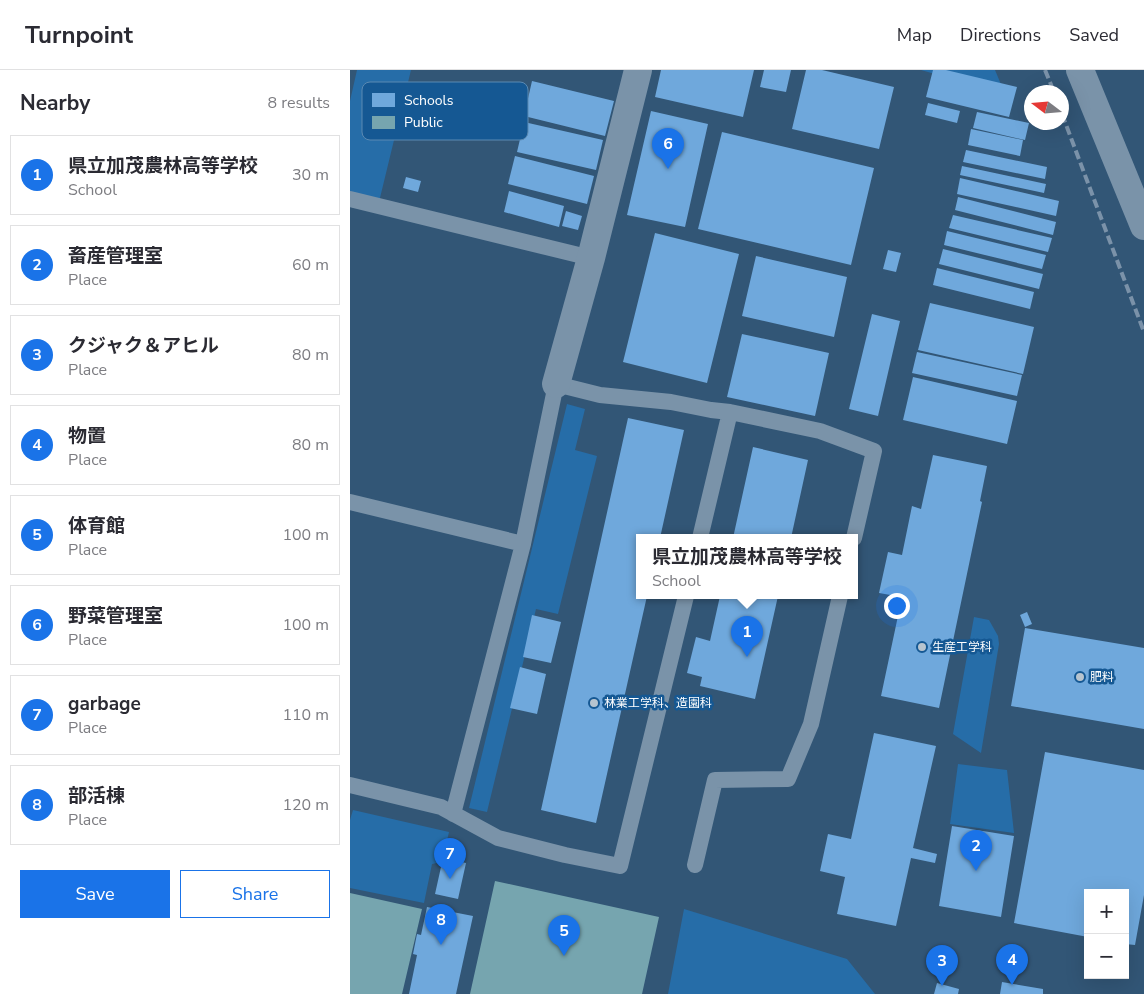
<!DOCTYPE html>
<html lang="en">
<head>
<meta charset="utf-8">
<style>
  body { margin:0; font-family:"Nunito Sans","Noto Sans JP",sans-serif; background:#f2f2f3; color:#2b2b33 }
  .controls { position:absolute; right:15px; bottom:15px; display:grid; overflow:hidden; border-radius:0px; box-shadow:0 5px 20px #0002 }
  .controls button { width:45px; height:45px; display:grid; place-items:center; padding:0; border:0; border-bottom:1px solid #e1e1e2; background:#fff; color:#2b2b33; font:25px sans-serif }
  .compass { position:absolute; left:674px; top:15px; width:45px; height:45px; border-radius:50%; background:#fff; box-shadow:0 5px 20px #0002; rotate:286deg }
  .you { position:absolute; left:546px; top:535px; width:18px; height:18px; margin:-12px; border:4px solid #fff; border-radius:50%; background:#1a73e8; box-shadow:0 0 0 8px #1a73e833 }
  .badge { display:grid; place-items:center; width:32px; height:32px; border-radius:50%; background:#1a73e8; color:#fff; font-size:16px; font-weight:700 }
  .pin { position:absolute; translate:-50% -41px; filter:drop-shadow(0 1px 2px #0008) }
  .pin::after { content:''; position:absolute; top:26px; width:18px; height:15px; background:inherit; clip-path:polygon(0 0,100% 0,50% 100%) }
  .popup { position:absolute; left:286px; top:464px; width:222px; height:65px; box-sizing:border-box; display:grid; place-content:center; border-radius:0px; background:#fff; filter:drop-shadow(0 1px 4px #0005); font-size:16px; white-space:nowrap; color:#7c7c81 }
  .popup b { font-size:19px; color:#2b2b33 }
  .popup::after { content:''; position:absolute; left:50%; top:100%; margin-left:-10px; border:10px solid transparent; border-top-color:#fff }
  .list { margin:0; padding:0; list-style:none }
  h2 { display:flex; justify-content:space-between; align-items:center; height:65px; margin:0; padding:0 20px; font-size:21px }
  h2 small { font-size:16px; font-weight:400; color:#7c7c81 }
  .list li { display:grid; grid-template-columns:32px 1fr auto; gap:15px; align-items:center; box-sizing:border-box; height:80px; margin:0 10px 10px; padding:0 10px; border:1px solid #e1e1e2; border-radius:0px }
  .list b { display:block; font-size:19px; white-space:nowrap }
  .list p { margin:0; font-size:16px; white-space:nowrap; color:#7c7c81 }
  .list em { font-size:16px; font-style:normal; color:#7c7c81 }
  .actions { display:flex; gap:10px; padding:15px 20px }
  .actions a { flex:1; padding:11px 0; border:1px solid #1a73e8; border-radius:0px; text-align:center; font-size:18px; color:#1a73e8 }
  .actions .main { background:#1a73e8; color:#fff }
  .map { position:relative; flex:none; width:794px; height:924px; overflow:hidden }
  header { display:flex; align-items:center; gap:30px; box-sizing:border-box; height:70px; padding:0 25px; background:#fff; border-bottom:1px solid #e1e1e2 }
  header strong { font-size:24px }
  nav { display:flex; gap:28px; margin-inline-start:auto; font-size:18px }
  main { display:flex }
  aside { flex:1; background:#fff }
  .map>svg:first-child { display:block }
  .green { fill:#266da8 }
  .schools { fill:#6fa8dc }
  .public { fill:#76a5af }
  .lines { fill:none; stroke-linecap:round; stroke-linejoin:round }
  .lane { stroke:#7a93a9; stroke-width:16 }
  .street { stroke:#7a93a9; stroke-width:28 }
  .rail { stroke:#7b92a9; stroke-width:4; stroke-dasharray:9 4; stroke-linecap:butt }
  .poi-dot { fill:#b7c4cf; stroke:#155893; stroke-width:2 }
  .labels { text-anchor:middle; stroke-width:5; stroke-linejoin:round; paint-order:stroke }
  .poi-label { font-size:12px; fill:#fff; stroke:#155893; text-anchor:start }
  .key { fill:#155893; stroke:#5b8ab3; stroke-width:1 }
  .key-label { font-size:14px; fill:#fff }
</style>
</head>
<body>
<header>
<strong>Turnpoint</strong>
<nav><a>Map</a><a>Directions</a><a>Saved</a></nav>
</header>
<main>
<aside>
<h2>Nearby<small>8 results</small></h2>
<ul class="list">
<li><span class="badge">1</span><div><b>県立加茂農林高等学校</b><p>School</p></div><em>30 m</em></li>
<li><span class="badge">2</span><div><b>畜産管理室</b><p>Place</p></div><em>60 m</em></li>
<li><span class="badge">3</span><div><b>クジャク＆アヒル</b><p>Place</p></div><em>80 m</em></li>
<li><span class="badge">4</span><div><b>物置</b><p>Place</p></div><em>80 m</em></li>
<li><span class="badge">5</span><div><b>体育館</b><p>Place</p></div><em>100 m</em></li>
<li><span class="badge">6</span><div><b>野菜管理室</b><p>Place</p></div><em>100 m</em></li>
<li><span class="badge">7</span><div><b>garbage</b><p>Place</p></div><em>110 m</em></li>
<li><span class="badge">8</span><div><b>部活棟</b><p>Place</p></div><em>120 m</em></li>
</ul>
<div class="actions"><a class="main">Save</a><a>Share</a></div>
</aside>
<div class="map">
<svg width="794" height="924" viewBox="0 0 794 924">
  <rect width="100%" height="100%" fill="#325676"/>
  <path class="green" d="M 7,0 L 61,0 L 29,132 L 0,124 L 0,31 Z
    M 571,0 L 645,0 L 655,24 L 654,24 Z
    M 217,334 L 235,339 L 225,380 L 247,386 L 208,544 L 186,539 L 137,742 L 119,738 Z
    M 624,547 L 639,550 L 648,566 L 649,574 L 631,683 L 603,664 Z
    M 608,694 L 657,700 L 664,763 L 600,754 Z
    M 3,740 L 99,762 L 92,792 L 82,794 L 74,833 L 0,818 L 0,750 Z
    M 334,839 L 497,889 L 525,924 L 318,924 Z"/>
  <path class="schools" d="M 311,0 L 404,0 L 393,47 L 305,27 Z
    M 414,0 L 441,0 L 436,22 L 410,17 Z
    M 456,0 L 472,0 L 544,17 L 529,79 L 442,59 Z
    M 583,0 L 596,0 L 667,17 L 659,47 L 576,27 Z
    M 182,11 L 264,31 L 255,66 L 174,46 Z
    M 578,33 L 610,41 L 607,53 L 575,45 Z
    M 301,41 L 358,54 L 335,157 L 277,145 Z
    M 627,42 L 679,53 L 675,70 L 623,58 Z
    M 174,52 L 253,70 L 246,100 L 167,82 Z
    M 621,59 L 673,70 L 670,86 L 618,75 Z
    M 372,62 L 524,98 L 501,195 L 348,159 Z
    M 616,80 L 697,97 L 695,109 L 613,92 Z
    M 165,86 L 244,106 L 237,134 L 158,114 Z
    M 612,96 L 696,114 L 694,123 L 610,105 Z
    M 56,107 L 71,111 L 68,122 L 53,118 Z
    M 610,108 L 709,131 L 706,146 L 607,124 Z
    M 159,121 L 214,136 L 209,157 L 154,142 Z
    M 608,127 L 706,152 L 703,165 L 605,140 Z
    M 216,141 L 232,146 L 228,160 L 212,156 Z
    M 603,145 L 702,168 L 698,182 L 599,158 Z
    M 597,161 L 696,185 L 692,199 L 594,175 Z
    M 305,163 L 389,184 L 357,313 L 273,292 Z
    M 593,179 L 693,204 L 689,219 L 589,194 Z
    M 538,180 L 551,183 L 546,202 L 533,199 Z
    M 406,186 L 497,207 L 484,267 L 392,246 Z
    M 587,198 L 684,222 L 680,239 L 583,215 Z
    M 580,233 L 684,257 L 673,304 L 568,280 Z
    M 522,244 L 550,251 L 528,346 L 499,339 Z
    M 392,264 L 479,283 L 465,346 L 377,327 Z
    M 567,282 L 672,305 L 667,326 L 562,303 Z
    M 563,307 L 667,331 L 657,374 L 553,350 Z
    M 278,348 L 334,360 L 310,468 L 290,468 L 290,526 L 297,526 L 246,753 L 191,740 Z
    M 403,377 L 458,390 L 441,468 L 383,468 Z
    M 583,385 L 637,396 L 630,431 L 632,432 L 589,638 L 531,626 L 552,527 L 529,523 L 538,482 L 552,485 L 562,436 L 571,439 Z
    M 370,526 L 428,526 L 405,629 L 350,616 L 352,607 L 337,603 L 346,567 L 360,571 Z
    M 677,542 L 682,554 L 675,557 L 670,545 Z
    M 182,545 L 211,552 L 201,593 L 173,587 Z
    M 675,558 L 794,578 L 794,659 L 661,636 Z
    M 170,597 L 196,604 L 187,644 L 160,638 Z
    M 524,663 L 586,676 L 563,778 L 587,784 L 585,793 L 561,788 L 546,856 L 487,844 L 495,807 L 470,801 L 478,764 L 501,769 Z
    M 695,682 L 794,700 L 794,825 L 785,875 L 775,874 L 775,823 L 738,823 L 738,867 L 664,853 Z
    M 602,756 L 664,766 L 651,847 L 589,836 Z
    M 93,788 L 116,793 L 108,829 L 85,824 Z
    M 77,837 L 123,846 L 106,924 L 59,924 L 67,885 L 63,884 L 67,864 L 71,865 Z
    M 652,912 L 693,919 L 693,924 L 650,924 Z
    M 587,913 L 609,919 L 608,924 L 584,924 Z"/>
  <path class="public" d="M 145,811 L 309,847 L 292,924 L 120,924 Z
    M 0,823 L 72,839 L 52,924 L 0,924 Z"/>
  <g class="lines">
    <path class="lane" d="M 0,129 L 241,188
      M 0,432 L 173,474
      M 350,468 L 380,342
      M 0,715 L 91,737 L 148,768 L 215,785 L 270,796 L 336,526
      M 103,744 L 173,474 L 206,314 L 250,325 L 321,332 L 361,340 L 380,342 L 470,361 L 524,381 L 504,468
      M 345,795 L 365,710 L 438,709 L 461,654 L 490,526"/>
    <path class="street" d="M 730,0 L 794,156
      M 206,314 L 241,188 L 288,0"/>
    <path class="rail" d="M 695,0 L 704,22
      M 712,44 L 794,262"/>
  </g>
  <g class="poi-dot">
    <circle cx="572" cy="577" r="5"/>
    <circle cx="730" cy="607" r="5"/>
    <circle cx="244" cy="633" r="5"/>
  </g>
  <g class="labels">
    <g class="poi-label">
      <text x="582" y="581">生産工学科</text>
      <text x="740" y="611">肥料</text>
      <text x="254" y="637">林業工学科、造園科</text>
    </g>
  </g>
  <rect x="12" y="12" width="166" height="58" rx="8" class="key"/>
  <rect x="22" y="23" width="23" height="14" fill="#6fa8dc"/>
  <rect x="22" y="46" width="23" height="13" fill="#76a5af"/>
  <g class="key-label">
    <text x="54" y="35">Schools</text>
    <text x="54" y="57">Public</text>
  </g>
</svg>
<div class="controls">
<button>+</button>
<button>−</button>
</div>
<svg class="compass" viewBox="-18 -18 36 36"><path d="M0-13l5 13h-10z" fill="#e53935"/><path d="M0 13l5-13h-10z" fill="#7c7c81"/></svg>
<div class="you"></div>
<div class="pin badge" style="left:397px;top:587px">1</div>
<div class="popup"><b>県立加茂農林高等学校</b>School</div>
<div class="pin badge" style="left:626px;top:801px">2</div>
<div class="pin badge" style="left:592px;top:916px">3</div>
<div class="pin badge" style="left:662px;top:915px">4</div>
<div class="pin badge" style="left:214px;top:886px">5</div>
<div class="pin badge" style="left:318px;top:99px">6</div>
<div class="pin badge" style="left:100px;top:809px">7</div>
<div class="pin badge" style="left:91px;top:875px">8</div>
</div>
</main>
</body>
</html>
